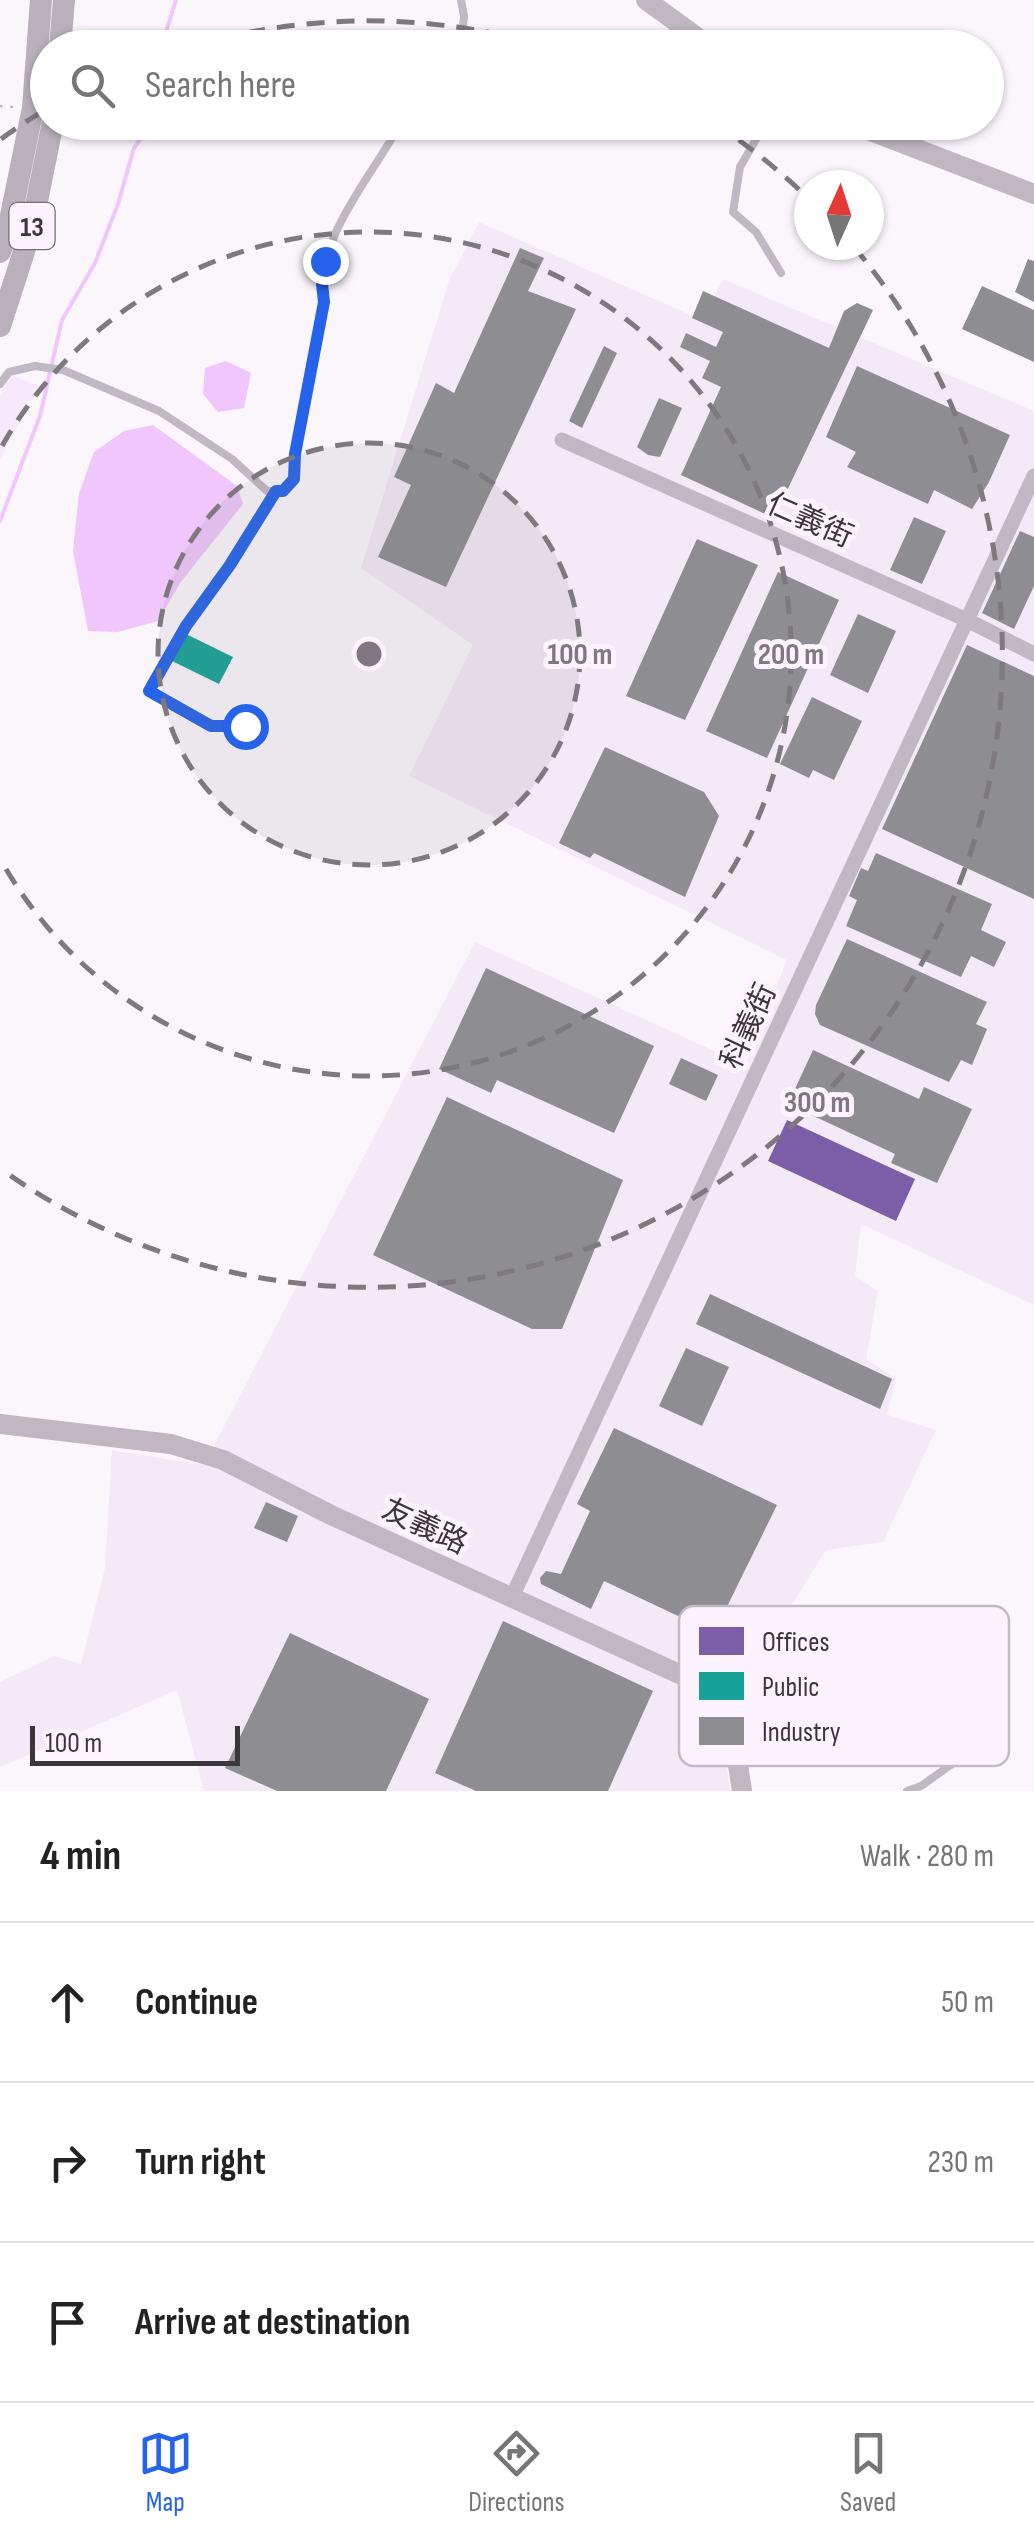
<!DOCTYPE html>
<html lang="en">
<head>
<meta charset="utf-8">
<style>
  body { margin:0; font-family:"Sofia Sans Condensed","Noto Sans TC",sans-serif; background:#f2f2f2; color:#222 }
  .compass { position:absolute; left:794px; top:170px; width:90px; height:90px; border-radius:50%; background:#fff; box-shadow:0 2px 8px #0004; rotate:3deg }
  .scale { position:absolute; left:30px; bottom:25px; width:210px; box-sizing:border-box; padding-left:10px; border:5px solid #3a363b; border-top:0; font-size:28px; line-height:35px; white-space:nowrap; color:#3a363b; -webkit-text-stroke:8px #fcf3ff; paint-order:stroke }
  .stop { position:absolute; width:30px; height:30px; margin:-22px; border:8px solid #2563eb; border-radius:50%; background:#fff }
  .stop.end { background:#2563eb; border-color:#fff; box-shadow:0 2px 10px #0008 }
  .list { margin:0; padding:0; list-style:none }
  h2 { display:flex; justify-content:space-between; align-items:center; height:130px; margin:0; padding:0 40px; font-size:42px }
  h2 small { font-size:32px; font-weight:400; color:#767676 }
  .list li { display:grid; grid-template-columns:65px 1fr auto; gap:30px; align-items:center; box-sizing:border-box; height:160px; padding:0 40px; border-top:2px solid #e0e0e0 }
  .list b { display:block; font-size:38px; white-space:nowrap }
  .list em { font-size:32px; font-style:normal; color:#767676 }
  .icon { flex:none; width:55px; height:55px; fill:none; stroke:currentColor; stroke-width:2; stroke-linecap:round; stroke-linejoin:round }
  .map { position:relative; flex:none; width:1034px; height:1791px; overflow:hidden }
  .search { position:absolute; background:#fff; box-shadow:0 2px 8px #0004; left:30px; right:30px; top:30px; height:110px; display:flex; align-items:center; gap:25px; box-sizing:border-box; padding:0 35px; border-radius:55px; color:#767676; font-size:38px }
  .sheet { height:610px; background:#fff }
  nav { display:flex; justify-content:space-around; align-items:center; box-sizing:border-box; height:140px; border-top:2px solid #e0e0e0; background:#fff; font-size:28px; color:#767676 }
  nav a { display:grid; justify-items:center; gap:5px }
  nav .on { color:#2563eb }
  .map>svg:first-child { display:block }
  .built { fill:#f4e9f6 }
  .green { fill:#f7e8fb }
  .water { fill:#f0c6fc }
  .offices { fill:#7b5ea7 }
  .public { fill:#17a398 }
  .industry { fill:#8d8d92 }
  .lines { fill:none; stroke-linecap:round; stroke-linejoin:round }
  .stream { stroke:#f0c6fc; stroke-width:4 }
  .path { stroke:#bbb5bd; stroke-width:2.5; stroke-dasharray:2.5 8; stroke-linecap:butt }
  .lane { stroke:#c0b8c2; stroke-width:8 }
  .street { stroke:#c0b8c2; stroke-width:15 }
  .secondary { stroke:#c0b7c1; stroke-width:20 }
  .primary { stroke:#b9b0bb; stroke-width:22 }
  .route { stroke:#2563eb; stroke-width:12 }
  .ring { fill:none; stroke:#7e797f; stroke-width:5; stroke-dasharray:18 12 }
  .labels { text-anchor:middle; stroke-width:10; stroke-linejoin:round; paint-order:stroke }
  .shield { fill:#fcf3ff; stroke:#746f76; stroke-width:2.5 }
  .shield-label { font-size:28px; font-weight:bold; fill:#3a363b }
  .street-label { font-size:30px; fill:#3a363b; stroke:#fcf3ff }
  .key { fill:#fcf3ff; stroke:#c2bac4; stroke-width:2.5 }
  .key-label { font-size:28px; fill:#3a363b }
  .centre { fill:#7e797f; stroke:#fcf3ff; stroke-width:5 }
  .ring-label { font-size:30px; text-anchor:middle; font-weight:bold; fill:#7e797f; stroke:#fcf3ff; stroke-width:10; stroke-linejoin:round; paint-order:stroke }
</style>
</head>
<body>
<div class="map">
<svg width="1034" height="1791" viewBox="0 0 1034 1791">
  <rect width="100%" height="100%" fill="#fbf6fc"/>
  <path class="built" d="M 479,222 L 702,320 L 723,279 L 1034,411 L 1034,1305 L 861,1224 L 855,1276 L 878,1291 L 866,1359 L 896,1379 L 887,1415 L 936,1430 L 883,1542 L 826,1550 L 721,1718 L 730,1791 L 204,1791 L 177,1690 L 0,1767 L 0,1682 L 54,1656 L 81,1664 L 105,1568 L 112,1450 L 204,1465 L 475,942 L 745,1065 L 787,960 L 409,776 L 473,645 L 361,568 L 449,281 Z"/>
  <path class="green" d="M 10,375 L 43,387 L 30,402 L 0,459 L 0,396 Z"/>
  <path class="water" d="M 226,361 L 251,373 L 244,408 L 218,412 L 203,394 L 205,368 Z
    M 153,425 L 237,486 L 243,504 L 180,583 L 158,621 L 118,632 L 88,631 L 73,551 L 79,493 L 94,452 L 124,431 Z"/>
  <path class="offices" d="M 787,1120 L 915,1179 L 896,1221 L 768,1161 Z"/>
  <path class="public" d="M 186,634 L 233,657 L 219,684 L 172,661 Z"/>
  <path class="industry" d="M 520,248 L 544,258 L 528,291 L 576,309 L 446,587 L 378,557 L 411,485 L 394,477 L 436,383 L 454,393 Z
    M 1028,259 L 1034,261 L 1034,302 L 1015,292 Z
    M 982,286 L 1034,310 L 1034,362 L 962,329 Z
    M 703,291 L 829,348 L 844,311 L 857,303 L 873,310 L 774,518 L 681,475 L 721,387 L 702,378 L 710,361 L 680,347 L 686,333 L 716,347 L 723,332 L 692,318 Z
    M 604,346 L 617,353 L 582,428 L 569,421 Z
    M 857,366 L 1010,435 L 989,482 L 972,509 L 934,490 L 928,504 L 847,467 L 856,452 L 826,437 Z
    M 659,398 L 682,408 L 660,457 L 648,455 L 637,447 Z
    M 914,517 L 946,531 L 922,584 L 890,570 Z
    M 1020,531 L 1034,537 L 1034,586 L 1014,629 L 982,613 Z
    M 697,539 L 758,565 L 685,720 L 626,696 Z
    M 778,572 L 839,600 L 767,758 L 706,731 Z
    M 858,614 L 896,631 L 868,693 L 830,675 Z
    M 967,645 L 1034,676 L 1034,899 L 882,829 Z
    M 812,697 L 862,721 L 834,780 L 813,770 L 809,778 L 780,764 Z
    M 605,747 L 704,792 L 719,816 L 685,897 L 594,853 L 590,858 L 559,843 Z
    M 876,853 L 992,904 L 981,930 L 1006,942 L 994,967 L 971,956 L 961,977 L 846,926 L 857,900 L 849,896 L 861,868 L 868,871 Z
    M 847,939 L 987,1002 L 976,1024 L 987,1029 L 972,1065 L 961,1060 L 949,1082 L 820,1025 L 815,1014 L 816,1005 Z
    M 486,968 L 654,1046 L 614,1133 L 497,1080 L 491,1093 L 439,1069 Z
    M 813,1050 L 919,1099 L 924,1087 L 972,1109 L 937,1183 L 891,1163 L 895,1154 L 788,1104 Z
    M 681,1058 L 718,1075 L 706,1101 L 669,1084 Z
    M 447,1097 L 623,1180 L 562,1329 L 532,1329 L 373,1255 Z
    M 710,1294 L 892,1379 L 880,1409 L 696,1324 Z
    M 686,1348 L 729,1367 L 702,1426 L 659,1406 Z
    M 614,1428 L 777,1505 L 714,1633 L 604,1581 L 591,1609 L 541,1584 L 540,1578 L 546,1571 L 561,1574 L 590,1511 L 577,1504 Z
    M 266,1502 L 298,1516 L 287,1542 L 254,1528 Z
    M 503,1621 L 653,1691 L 608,1791 L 476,1791 L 435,1773 Z
    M 290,1633 L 429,1699 L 386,1791 L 277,1791 L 225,1768 Z"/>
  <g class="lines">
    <path class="stream" d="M 161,48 L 176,0
      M 0,521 L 40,416 L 62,320 L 95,263 L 118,204 L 134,148 L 153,122"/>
    <path class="path" d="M 0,106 L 13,107"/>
    <path class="lane" d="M 451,48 L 462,38 L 464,16 L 461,0
      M 766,122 L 740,167 L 733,212 L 756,232 L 781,273
      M 0,384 L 9,372 L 35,366 L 63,370 L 159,411 L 232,459 L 267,491 L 283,491 L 294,479 L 295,453 L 324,302 C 314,237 372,178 401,122
      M 245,726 L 211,726 L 149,691 L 186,626 L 230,565 L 275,491
      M 907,1791 L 921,1786 L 959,1759 L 998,1741 L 1002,1717"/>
    <path class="street" d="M 562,440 L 967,620 L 1034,654
      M 511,1599 L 1034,476"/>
    <path class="secondary" d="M 646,0 L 712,48
      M 847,122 L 1034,194
      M 0,1424 L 171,1444 L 223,1460 L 331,1515 L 712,1689 L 730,1713 L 742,1791"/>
    <path class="primary" d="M 60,48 L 64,0
      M 0,252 L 8,230 L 33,108 L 41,0
      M 0,326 L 31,230 L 53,122"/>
  </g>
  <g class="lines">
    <path class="route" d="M 245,726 L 211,726 L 149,691 L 186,626 L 230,565 L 276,491 L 283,491 L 294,479 L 295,454 L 324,302 L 322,284 L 325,261"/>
  </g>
  <circle cx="369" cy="654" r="211" fill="#7e797f" fill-opacity=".12"/>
  <g class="ring">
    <circle cx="369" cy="654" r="211"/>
    <path d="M2 446A422 422 0 1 1 2 862"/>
    <path d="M1 139A633 633 0 0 1 43 111M189 47A633 633 0 0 1 549 47M714 123A633 633 0 0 1 809 199M854 247A633 633 0 0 1 1 1169"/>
  </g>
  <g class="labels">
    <rect class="shield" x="9.5" y="203" width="45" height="46" rx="8"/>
    <g class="shield-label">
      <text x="32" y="236">13</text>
    </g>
    <g class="street-label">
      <text transform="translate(810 520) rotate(24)" y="10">仁義街</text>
      <text transform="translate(748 1026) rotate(-65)" y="10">科義街</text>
      <text transform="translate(425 1526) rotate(25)" y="10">友義路</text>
    </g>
  </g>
  <rect x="679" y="1606" width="330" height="160" rx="15" class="key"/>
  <rect x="699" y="1627" width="45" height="28" fill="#7b5ea7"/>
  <rect x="699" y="1672" width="45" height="28" fill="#17a398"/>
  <rect x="699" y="1717" width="45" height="28" fill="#8d8d92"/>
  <g class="key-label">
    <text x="762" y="1651">Offices</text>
    <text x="762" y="1696">Public</text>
    <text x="762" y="1741">Industry</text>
  </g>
  <circle cx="369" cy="654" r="15" class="centre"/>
  <g class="ring-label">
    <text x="580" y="664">100 m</text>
    <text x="791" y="664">200 m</text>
    <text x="817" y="1112">300 m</text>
  </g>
</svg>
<svg class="compass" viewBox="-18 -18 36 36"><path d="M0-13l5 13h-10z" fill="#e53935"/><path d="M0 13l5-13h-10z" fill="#767676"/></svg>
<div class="scale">100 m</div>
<div class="stop" style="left:245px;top:726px"></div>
<div class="stop end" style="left:325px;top:261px"></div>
<div class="search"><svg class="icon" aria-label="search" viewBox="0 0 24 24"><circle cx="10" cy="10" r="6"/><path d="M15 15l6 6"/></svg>Search here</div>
</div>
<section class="sheet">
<h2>4 min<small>Walk · 280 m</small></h2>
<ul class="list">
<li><svg class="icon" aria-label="ahead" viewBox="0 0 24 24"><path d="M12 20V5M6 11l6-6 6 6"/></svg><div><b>Continue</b></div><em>50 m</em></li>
<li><svg class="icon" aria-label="right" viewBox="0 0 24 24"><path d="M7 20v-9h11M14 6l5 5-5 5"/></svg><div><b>Turn right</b></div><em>230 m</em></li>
<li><svg class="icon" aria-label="arrive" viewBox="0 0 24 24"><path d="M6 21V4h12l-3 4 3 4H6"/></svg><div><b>Arrive at destination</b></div></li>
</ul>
</section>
<nav>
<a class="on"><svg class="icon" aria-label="map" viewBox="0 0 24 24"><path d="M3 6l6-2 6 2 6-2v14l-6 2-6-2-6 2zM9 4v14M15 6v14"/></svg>Map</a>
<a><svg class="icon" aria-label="directions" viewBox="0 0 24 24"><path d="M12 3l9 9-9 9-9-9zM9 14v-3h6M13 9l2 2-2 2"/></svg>Directions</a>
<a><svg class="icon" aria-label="saved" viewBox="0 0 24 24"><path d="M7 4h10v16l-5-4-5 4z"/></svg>Saved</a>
</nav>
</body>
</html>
